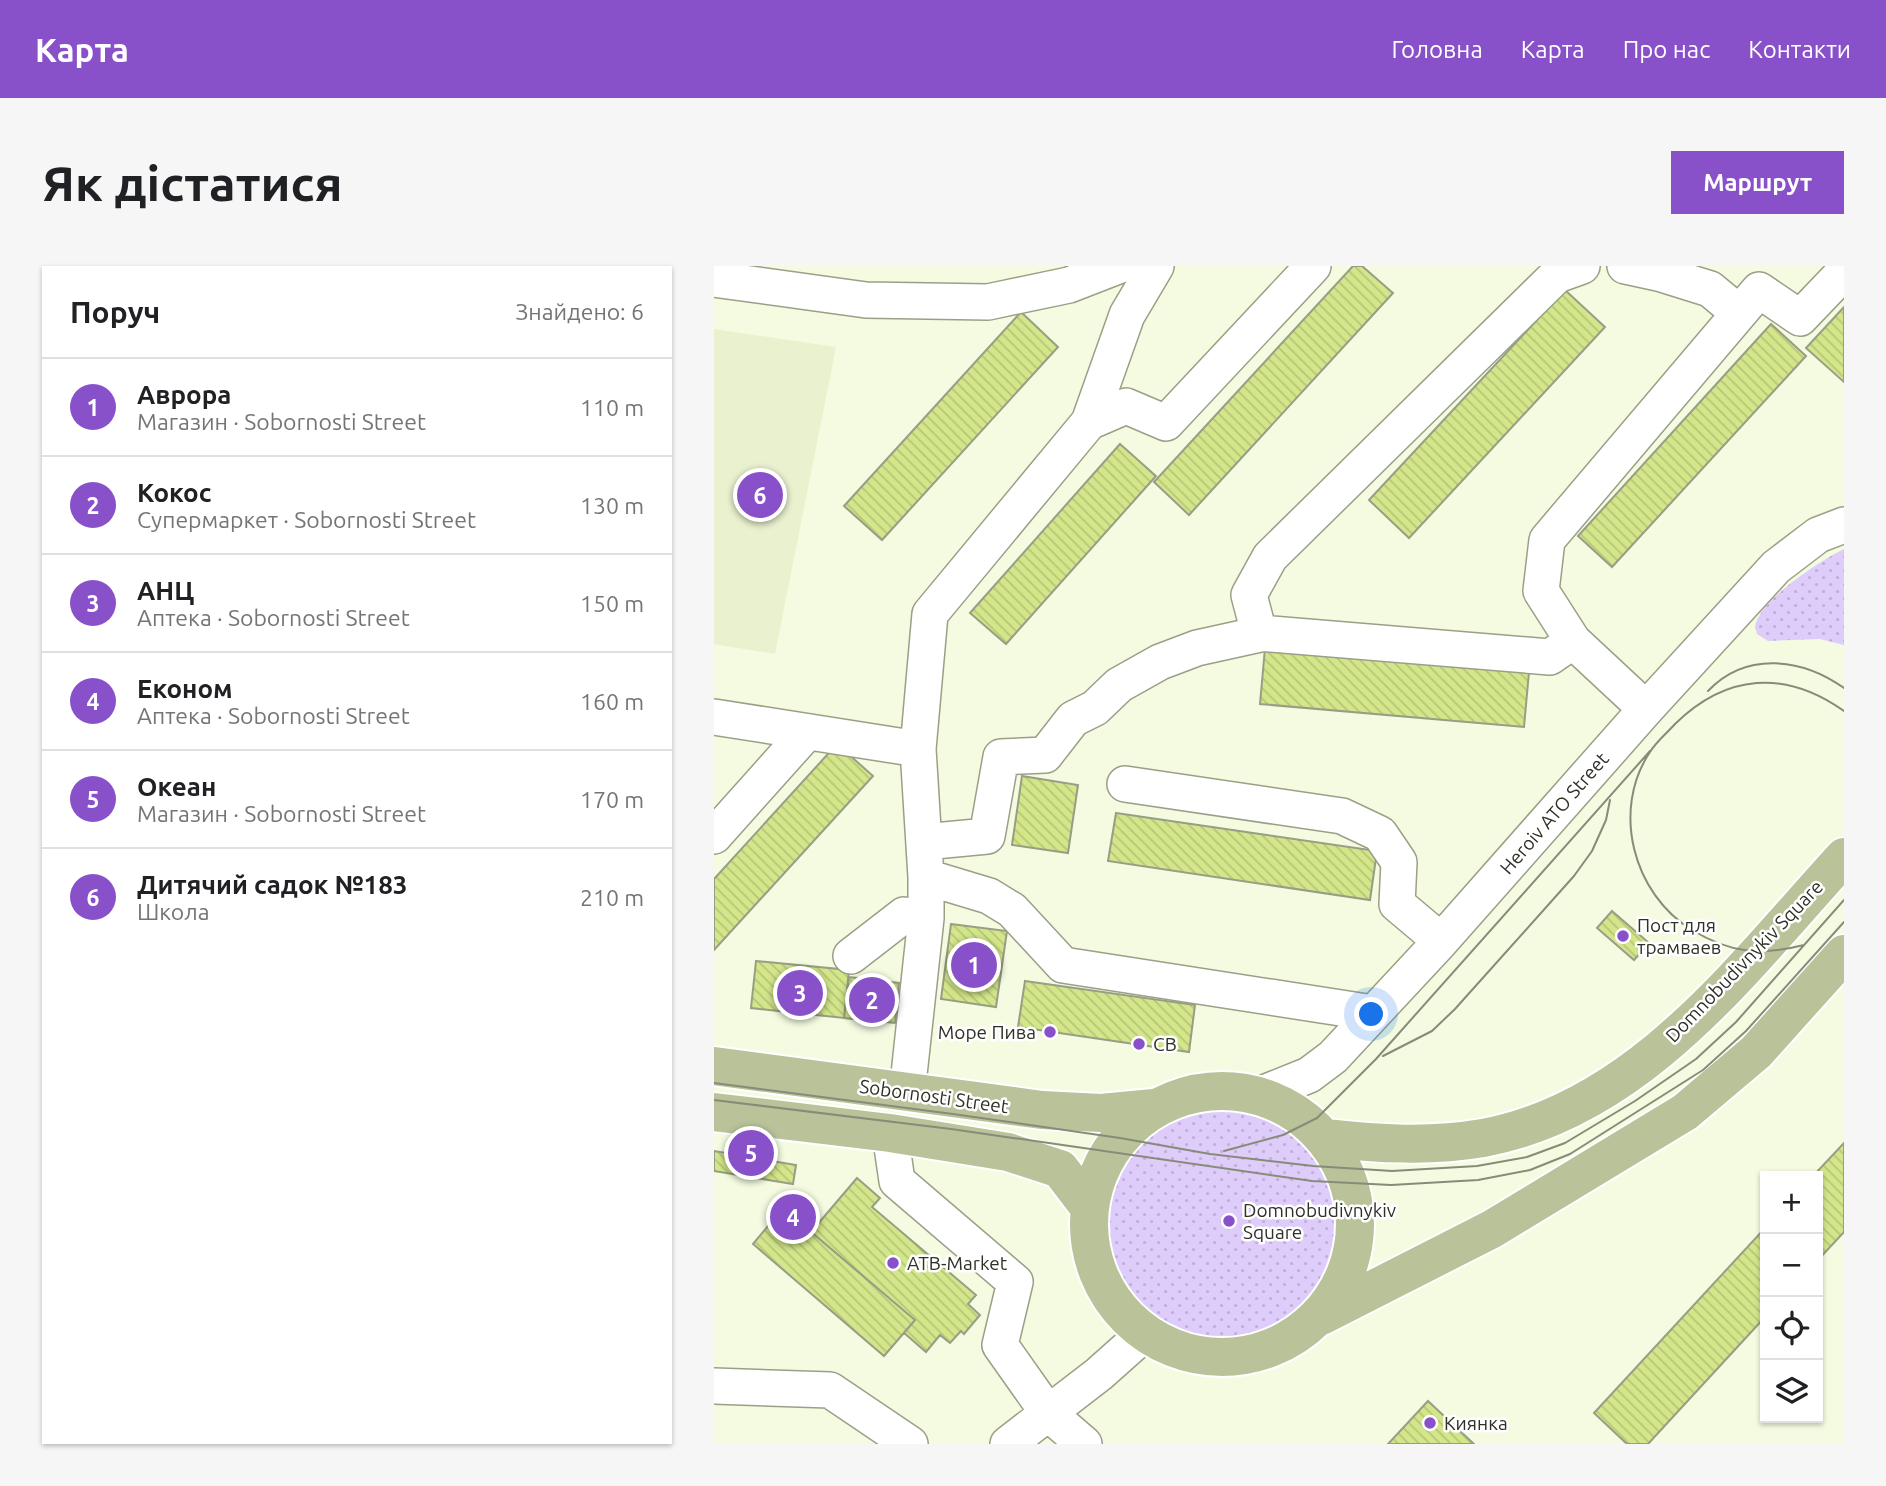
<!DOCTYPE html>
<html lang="uk">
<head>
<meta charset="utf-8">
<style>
  body { margin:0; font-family:Ubuntu,sans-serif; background:#f6f6f6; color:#202124 }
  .controls { position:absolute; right:21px; bottom:21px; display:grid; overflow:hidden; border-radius:0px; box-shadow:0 2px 5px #0004 }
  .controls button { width:63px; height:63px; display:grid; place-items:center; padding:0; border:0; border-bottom:2px solid #e0e0e0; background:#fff; color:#202124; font:35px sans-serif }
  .you { position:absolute; left:658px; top:749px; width:24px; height:24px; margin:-18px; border:5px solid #fff; border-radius:50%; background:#1a73e8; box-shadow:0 0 0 10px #1a73e833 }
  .badge { display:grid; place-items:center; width:46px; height:46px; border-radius:50%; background:#8951c9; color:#fff; font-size:23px; font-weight:700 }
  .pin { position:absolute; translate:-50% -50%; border:4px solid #fff; box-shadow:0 2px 7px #0006 }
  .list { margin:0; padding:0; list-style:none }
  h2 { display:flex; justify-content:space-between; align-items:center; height:91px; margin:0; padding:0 28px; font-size:30px }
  h2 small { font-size:23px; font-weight:400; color:#757577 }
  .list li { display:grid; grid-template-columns:46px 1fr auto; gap:21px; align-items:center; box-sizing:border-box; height:98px; padding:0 28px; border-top:2px solid #e0e0e0 }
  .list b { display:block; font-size:26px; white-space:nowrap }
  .list p { margin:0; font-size:23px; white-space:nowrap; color:#757577 }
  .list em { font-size:23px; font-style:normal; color:#757577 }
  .icon { flex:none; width:38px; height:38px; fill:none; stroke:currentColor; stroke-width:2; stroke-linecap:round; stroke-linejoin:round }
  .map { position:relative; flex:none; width:1130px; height:1178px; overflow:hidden; border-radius:0px }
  header { display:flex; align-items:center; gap:42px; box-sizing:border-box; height:98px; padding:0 35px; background:#8951c9; color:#fff }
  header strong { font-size:33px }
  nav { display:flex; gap:38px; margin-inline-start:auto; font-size:24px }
  .intro { display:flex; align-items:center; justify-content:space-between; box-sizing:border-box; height:168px; padding:0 42px }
  h1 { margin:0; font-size:49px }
  .button { padding:18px 32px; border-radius:0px; background:#8951c9; color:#fff; font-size:24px; font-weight:700 }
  main { display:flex; gap:42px; padding:0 42px }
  aside { flex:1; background:#fff; border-radius:0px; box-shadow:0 2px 5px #0004 }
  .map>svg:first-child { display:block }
  .built { fill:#e9f1cf }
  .grass { fill:url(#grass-dots) }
  .building { fill:url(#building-back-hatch); stroke:#989e85; stroke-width:2 }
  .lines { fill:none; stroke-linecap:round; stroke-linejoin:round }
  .minor-casing { stroke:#9aa087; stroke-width:38 }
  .major-casing { stroke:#fff; stroke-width:42 }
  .minor { stroke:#fff; stroke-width:35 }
  .major { stroke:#b9c299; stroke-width:38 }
  .tram { stroke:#878b79; stroke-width:2 }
  .poi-dot { fill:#8951c9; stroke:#fff; stroke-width:2.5 }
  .labels { text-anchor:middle; stroke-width:5; stroke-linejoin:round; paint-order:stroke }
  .street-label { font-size:19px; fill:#2f3127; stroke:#fff }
  .poi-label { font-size:19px; fill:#2f3127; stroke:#fff; text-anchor:start }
</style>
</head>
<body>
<header>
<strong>Карта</strong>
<nav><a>Головна</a><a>Карта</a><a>Про нас</a><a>Контакти</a></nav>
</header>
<div class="intro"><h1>Як дістатися</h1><a class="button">Маршрут</a></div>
<main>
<aside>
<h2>Поруч<small>Знайдено: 6</small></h2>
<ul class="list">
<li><span class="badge">1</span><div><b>Аврора</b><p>Магазин · Sobornosti Street</p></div><em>110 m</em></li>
<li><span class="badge">2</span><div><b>Кокос</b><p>Супермаркет · Sobornosti Street</p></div><em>130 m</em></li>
<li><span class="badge">3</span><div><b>АНЦ</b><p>Аптека · Sobornosti Street</p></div><em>150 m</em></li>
<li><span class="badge">4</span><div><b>Економ</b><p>Аптека · Sobornosti Street</p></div><em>160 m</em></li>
<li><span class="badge">5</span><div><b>Океан</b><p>Магазин · Sobornosti Street</p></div><em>170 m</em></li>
<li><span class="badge">6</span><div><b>Дитячий садок №183</b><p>Школа</p></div><em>210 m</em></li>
</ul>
</aside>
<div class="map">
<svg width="1130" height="1178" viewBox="0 0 1130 1178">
  <defs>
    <pattern id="grass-dots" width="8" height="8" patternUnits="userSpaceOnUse" patternTransform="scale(1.75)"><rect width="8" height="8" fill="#decdfb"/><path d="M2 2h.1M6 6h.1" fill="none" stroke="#bfb0d7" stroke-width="1.8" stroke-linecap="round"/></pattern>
    <pattern id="building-back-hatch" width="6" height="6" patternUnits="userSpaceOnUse" patternTransform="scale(1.75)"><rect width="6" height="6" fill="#d3e68a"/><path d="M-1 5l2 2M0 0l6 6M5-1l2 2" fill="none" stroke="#b5c677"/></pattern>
  </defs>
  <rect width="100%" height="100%" fill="#f4fbe0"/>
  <path class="built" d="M 0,63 L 122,81 L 61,388 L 0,378 Z"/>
  <path class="grass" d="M 1130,283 L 1130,379 L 1106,373 L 1054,375 L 1043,368 L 1041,361 C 1044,335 1107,294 1130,283 Z
    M388 957a119 119 0 1 1 238 0a119 119 0 1 1-238 0Z"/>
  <path class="building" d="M 639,0 L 648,0 L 679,27 L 475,249 L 440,216 Z
    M 851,24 L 891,61 L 695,272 L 655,234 Z
    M 1130,41 L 1130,116 L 1092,82 Z
    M 307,46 L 344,81 L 168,274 L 130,240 Z
    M 1057,58 L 1092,90 L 898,301 L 864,270 Z
    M 406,178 L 442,210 L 292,378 L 256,347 Z
    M 551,382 L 815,406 L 810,461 L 546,438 Z
    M 123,478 L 159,510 L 0,684 L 0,613 Z
    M 308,510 L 364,519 L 354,587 L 298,579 Z
    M 402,547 L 663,585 L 656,634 L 394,595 Z
    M 898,645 L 935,677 L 920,694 L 883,662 Z
    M 237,658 L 293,665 L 282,741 L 227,733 Z
    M 42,695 L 135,704 L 130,752 L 37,742 Z
    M 135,711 L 185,717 L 181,757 L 130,752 Z
    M 311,715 L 481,739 L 475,786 L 304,761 Z
    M 1130,877 L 1130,966 L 1104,994 L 1104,910 L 1099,910 Z
    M 0,885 L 82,899 L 79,918 L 0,905 Z
    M 143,912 L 166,932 L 158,941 L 262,1029 L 254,1038 L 266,1049 L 250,1068 L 247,1065 L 236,1077 L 226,1069 L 212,1086 L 190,1067 L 201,1054 L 97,966 Z
    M 69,942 L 201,1054 L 170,1090 L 39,978 Z
    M 1051,962 L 1051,1051 L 934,1178 L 913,1178 L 880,1147 Z
    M 714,1135 L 760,1178 L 674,1178 Z"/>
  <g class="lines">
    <g class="minor-casing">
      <path id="minor" d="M 868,0 L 843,9 L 556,291 L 535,329 L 545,367 L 836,391 L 859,375 L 827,325 L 833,274 L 1045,24 L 1086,52 L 1130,6
        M 911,0 L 948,8 L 996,23 L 1025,47
        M 0,13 L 152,34 L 274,36 L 355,19 L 404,0
        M 375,156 L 413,49 L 442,0
        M 859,375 L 932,443
        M 0,451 L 204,483 L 212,611 L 212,652 L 193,827
        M 204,483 L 216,348 L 375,156 L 412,140 L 452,157 L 599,0
        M 411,518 L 628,550 L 666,568 L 685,596 L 683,638 L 727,675
        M 0,570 L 93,466
        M 210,576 L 273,570 L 287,491 L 331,489 L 359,453 L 381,442 L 405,419 L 446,396 L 483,382 L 551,367
        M 212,611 L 275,630 L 298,644 L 349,699 L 659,747
        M 137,690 L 190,649 L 212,652
        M 545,829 L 595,809 L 619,791 L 727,675 L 932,443 L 1062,301 L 1104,269 L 1130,259
        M 176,867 L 183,915 L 301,1016 L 286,1079 L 334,1147 L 370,1178
        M 0,1120 L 116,1124 L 196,1178
        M 294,1178 L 385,1108 L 431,1067"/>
    </g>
    <g class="major-casing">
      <path id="major" d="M 0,800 L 328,844 L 387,847 L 440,842
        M375 958a133 133 0 1 1 266 0a133 133 0 1 1-266 0Z
        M 0,846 L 176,867 L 294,886 L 346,903 L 375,941
        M 611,872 C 664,878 717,881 769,872 C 926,843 1029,701 1130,591
        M 607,1050 L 778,963 L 971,846 L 1042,786 L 1130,688"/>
    </g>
    <use href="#minor" class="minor"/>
    <use href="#major" class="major"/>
    <path class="tram" d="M 994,425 C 1032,385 1088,392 1130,422
      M 1090,679 C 1046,690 1016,687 978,664 C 919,628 897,544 936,486 C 942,476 953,467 961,458 C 1012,408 1071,403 1130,445
      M 669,790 L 718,765 L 741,743 L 860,610 L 878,585 L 892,554 L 896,534
      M 0,817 L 239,848 L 406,872 L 496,888 L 599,900 L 678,905 L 763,900 L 813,891 L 851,877 L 921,835 L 982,793 L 1022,756 L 1130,634
      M 0,834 L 237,863 L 598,915 L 677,919 L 764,914 L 816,904 L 856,888 L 989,804 L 1032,765 L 1130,656
      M 510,885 L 569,869 L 603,852 L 662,793 L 936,485"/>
  </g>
  <g class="poi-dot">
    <circle cx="909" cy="670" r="7"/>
    <circle cx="336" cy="766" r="7"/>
    <circle cx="425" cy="778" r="7"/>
    <circle cx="515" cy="955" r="7"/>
    <circle cx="179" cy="997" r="7"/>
    <circle cx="716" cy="1157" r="7"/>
  </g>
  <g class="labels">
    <g class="street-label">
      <text transform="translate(840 547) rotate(-49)" y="7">Heroiv ATO Street</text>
      <text transform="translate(1030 695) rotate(-46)" y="7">Domnobudivnykiv Square</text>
      <text transform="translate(220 830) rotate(8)" y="7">Sobornosti Street</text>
    </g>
    <g class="poi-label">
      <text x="923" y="666">Пост для<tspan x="923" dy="22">трамваев</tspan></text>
      <text x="322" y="773" text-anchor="end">Море Пива</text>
      <text x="439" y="785">СВ</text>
      <text x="529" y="951">Domnobudivnykiv<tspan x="529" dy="22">Square</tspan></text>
      <text x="193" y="1004">ATB-Market</text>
      <text x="730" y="1164">Киянка</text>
    </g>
  </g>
</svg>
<div class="controls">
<button>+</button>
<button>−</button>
<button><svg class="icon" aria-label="locate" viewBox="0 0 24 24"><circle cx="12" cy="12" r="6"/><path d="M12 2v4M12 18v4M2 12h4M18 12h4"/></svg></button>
<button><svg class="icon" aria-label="layers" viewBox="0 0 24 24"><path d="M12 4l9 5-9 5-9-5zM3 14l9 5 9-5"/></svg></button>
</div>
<div class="you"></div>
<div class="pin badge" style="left:260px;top:699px">1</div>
<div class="pin badge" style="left:158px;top:734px">2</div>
<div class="pin badge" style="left:86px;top:727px">3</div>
<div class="pin badge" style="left:79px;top:951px">4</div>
<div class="pin badge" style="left:37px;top:887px">5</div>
<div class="pin badge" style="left:46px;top:229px">6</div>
</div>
</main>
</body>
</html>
